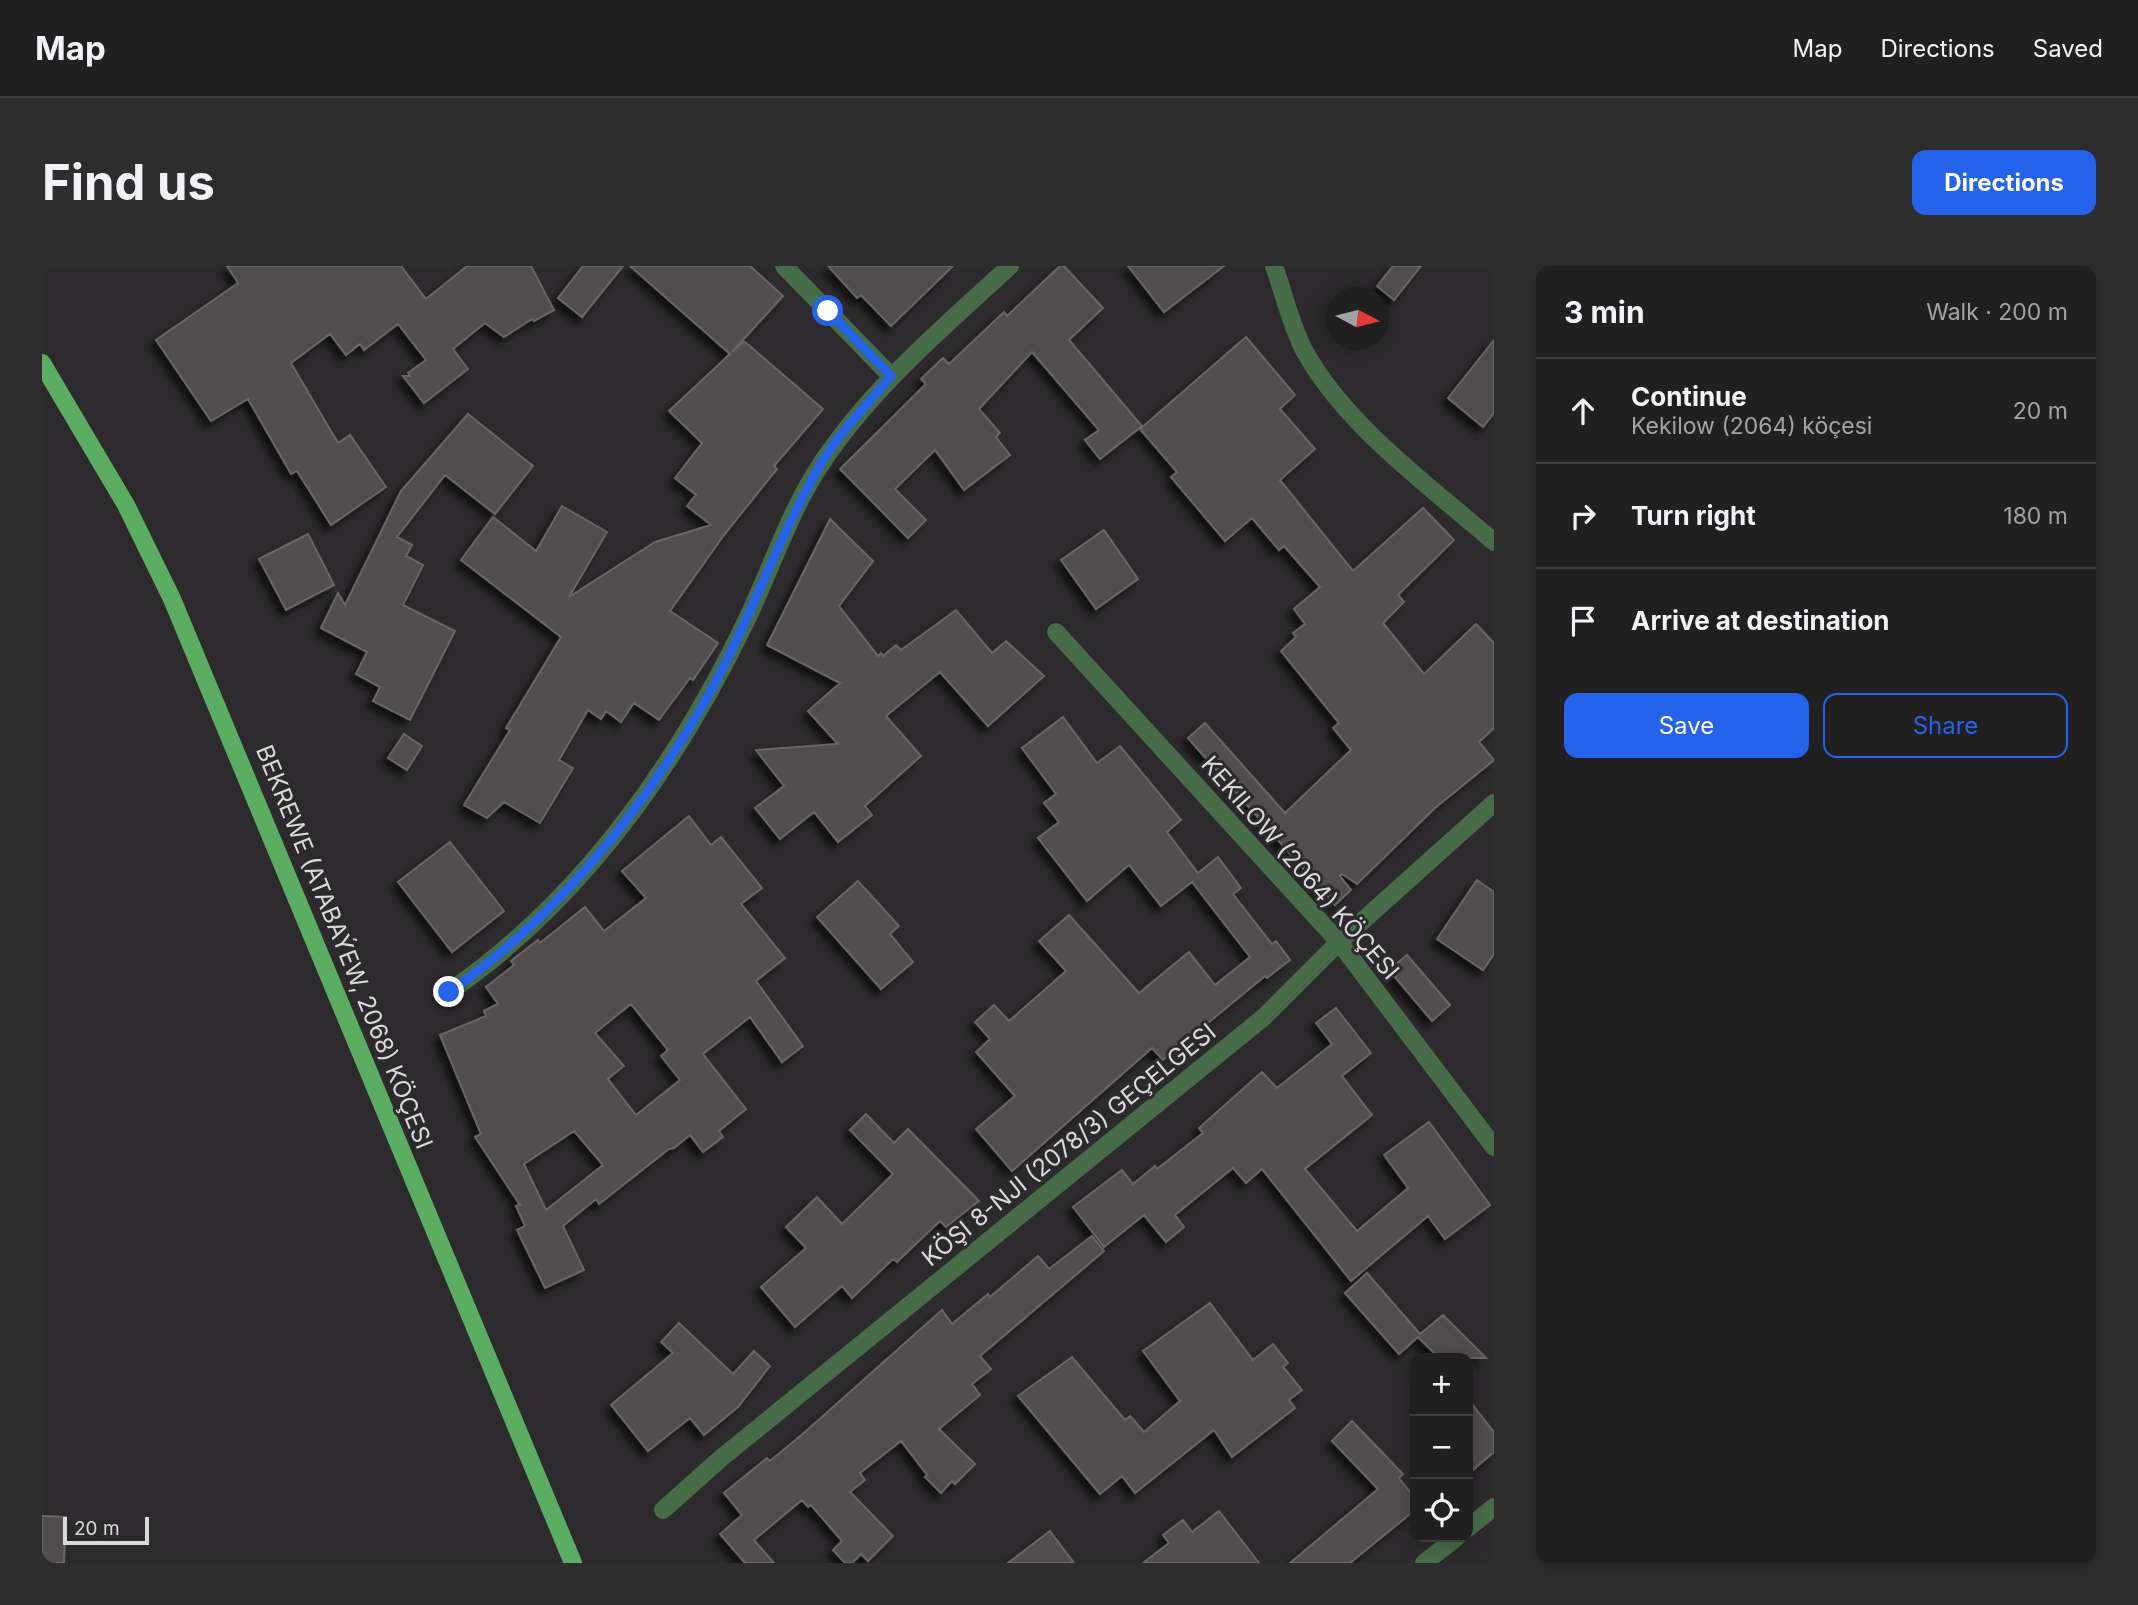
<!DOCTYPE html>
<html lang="en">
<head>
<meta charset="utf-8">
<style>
  body { margin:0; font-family:Inter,sans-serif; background:#2d2d2e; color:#f1f3f6 }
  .controls { position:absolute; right:21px; bottom:21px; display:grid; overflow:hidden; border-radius:14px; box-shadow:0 4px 18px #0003 }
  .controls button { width:63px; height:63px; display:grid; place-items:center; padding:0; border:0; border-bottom:2px solid #3e3e3f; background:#212021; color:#f1f3f6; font:35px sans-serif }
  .compass { position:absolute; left:1284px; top:21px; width:63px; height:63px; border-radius:50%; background:#212021; box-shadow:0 4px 18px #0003; rotate:97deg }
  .scale { position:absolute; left:21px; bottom:18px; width:86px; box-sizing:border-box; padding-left:7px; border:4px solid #dbdadb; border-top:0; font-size:19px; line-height:24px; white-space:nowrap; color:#dbdadb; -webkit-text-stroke:5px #2c2a2c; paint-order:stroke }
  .stop { position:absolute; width:21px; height:21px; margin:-16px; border:5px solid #2563eb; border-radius:50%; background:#fff }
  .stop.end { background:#2563eb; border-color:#fff; box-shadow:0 2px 7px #0008 }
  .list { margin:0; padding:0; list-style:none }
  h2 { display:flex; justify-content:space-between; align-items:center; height:91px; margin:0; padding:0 28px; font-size:30px }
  h2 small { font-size:23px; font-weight:400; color:#a2a3a5 }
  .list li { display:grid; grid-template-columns:46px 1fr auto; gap:21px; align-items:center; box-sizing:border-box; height:105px; padding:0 28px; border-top:2px solid #3e3e3f }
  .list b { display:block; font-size:26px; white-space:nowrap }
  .list p { margin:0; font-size:23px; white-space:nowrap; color:#a2a3a5 }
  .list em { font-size:23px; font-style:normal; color:#a2a3a5 }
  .actions { display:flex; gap:14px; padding:21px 28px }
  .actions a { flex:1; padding:16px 0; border:2px solid #2563eb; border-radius:14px; text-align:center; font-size:24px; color:#2563eb }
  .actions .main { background:#2563eb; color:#fff }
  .icon { flex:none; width:38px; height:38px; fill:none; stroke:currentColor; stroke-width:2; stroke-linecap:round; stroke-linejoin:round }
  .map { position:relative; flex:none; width:1452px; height:1297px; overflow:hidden; border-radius:14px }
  header { display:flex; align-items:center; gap:42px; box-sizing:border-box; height:98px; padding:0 35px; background:#212021; border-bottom:2px solid #3e3e3f }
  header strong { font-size:33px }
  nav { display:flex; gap:38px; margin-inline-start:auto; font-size:24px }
  .intro { display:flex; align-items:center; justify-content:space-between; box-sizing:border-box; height:168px; padding:0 42px }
  h1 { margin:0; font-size:49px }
  .button { padding:18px 32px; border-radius:14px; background:#2563eb; color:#fff; font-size:24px; font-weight:700 }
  main { display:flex; gap:42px; padding:0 42px }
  aside { flex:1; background:#212021; border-radius:14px; box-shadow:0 4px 18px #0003 }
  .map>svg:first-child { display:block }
  .building { fill:#514e4f; stroke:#686566; stroke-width:2; fill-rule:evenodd; filter:url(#shadow) }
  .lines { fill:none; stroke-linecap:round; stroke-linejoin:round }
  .minor { stroke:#466d48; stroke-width:18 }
  .major { stroke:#5bae61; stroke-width:18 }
  .route { stroke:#2563eb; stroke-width:9 }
  .labels { text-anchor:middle; stroke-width:6; stroke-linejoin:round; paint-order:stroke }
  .street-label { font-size:24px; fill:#dbdadb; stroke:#2c2a2c }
</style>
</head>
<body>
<header>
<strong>Map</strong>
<nav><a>Map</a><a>Directions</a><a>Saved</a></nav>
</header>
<div class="intro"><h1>Find us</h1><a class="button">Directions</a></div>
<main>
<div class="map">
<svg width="1452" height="1297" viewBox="0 0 1452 1297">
  <defs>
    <filter id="shadow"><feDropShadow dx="-6" dy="6" stdDeviation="3.5" flood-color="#0009"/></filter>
  </defs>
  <rect width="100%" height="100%" fill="#2c2a2c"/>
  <path class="building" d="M 185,0 L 359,0 L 384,33 L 425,0 L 489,0 L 512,44 L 492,55 L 490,53 L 462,71 L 443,57 L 411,83 L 426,103 L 382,137 L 361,110 L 368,110 L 366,107 L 384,94 L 356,58 L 322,84 L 318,78 L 304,89 L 288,68 L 249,97 L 296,177 L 308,169 L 344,221 L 289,259 L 255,205 L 249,208 L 206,133 L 169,155 L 114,74 L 196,17 Z
    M 541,0 L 581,0 L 540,51 L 516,32 Z
    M 588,0 L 708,0 L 741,30 L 690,86 L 702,75 L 781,143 L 732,200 L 735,203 L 682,269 L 628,345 L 676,377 L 651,414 L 648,412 L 617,454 L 592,437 L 579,456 L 564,445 L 559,453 L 546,444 L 517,494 L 531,502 L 498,557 L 462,536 L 445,552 L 422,539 L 468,464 L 464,462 L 519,371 L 419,294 L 451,251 L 494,285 L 520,240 L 565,266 L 527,331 L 613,276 L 669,259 L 645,240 L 654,229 L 633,212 L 660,177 L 627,145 L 688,88 Z
    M 786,0 L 911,0 L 849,60 L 819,29 L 815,32 Z
    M 1018,0 L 1022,0 L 1061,42 L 1027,74 L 1100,160 L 1058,193 L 1043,174 L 1057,164 L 990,86 L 937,143 L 958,167 L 954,171 L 968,189 L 922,224 L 893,184 L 853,223 L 884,254 L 866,272 L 798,203 L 884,118 L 879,113 L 901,92 L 907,98 L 962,46 L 965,50 Z
    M 1086,0 L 1182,0 L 1122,46 Z
    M 1351,0 L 1379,0 L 1352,34 L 1335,20 Z
    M 1204,71 L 1253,129 L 1238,143 L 1273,183 L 1238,214 L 1311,305 L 1381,242 L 1412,274 L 1356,329 L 1362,336 L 1341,357 L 1382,408 L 1434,358 L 1452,377 L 1452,462 L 1437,476 L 1452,494 L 1393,542 L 1315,618 L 1300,608 L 1298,610 L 1309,624 L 1293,639 L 1146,472 L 1163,457 L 1243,547 L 1309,484 L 1291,462 L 1297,457 L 1239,385 L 1254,371 L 1251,367 L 1263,358 L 1252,343 L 1278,321 L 1242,280 L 1237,284 L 1210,252 L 1183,275 L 1129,211 L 1135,206 L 1098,163 Z
    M 1452,74 L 1452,147 L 1441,161 L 1406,132 Z
    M 426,148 L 491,200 L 453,248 L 403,209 L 355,271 L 370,279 L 364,290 L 381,299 L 361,339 L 413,365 L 368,454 L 331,435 L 338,421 L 314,408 L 325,386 L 279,362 L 296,327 L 303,339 L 359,225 Z
    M 788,253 L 831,295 L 797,340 L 836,390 L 839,387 L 841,390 L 854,379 L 859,384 L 914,344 L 950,387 L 964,375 L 1002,410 L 946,460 L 898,406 L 844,450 L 879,490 L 823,540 L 830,549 L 796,576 L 772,546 L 738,573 L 713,542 L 742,520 L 714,484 L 796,478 L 766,445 L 798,417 L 725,379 Z
    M 1062,264 L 1096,313 L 1054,343 L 1019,294 Z
    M 266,268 L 292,319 L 244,344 L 217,293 Z
    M 1021,451 L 1055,497 L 1078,480 L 1139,554 L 1125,566 L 1156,607 L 1176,591 L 1199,622 L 1191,628 L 1230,678 L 1234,675 L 1248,694 L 1225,712 L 1223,710 L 1121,794 L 1110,782 L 970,905 L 934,863 L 973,830 L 934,786 L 948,773 L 933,756 L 952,739 L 967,755 L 1024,705 L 997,675 L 1027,649 L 1097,727 L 1147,686 L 1173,719 L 1208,691 L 1150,616 L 1119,640 L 1087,599 L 1045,635 L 996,572 L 1017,556 L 1002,537 L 1014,528 L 980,482 Z
    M 362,468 L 380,480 L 365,504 L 346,492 Z
    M 647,550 L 669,579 L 679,571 L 720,622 L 699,638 L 743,692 L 714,715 L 761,780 L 740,796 L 708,751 L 661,788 L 704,843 L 677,865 L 681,871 L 661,886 L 648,869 L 632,882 L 627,883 L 557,938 L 554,933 L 521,960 L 542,1004 L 503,1022 L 475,964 L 483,960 L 474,940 L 478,939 L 433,871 L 439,868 L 398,769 L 444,750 L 442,745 L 456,738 L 444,721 L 472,699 L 469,695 L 496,674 L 498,677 L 543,641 L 562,665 L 604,632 L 580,605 ZM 589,738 L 626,784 L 619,790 L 638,814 L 594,849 L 566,813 L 582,800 L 553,767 ZM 532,865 L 561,899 L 504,944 L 482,898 Z
    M 408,576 L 462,645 L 410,686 L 356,616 Z
    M 1435,614 L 1452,626 L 1452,688 L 1441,704 L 1395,673 Z
    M 816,615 L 857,660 L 848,668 L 871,696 L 839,723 L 775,651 Z
    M 1365,689 L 1408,739 L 1390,755 L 1347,704 Z
    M 1294,742 L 1329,787 L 1300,810 L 1330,849 L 1263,903 L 1315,965 L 1366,922 L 1342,889 L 1387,856 L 1448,939 L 1403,973 L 1386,950 L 1309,1015 L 1220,903 L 1204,917 L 1191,902 L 1133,949 L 1142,961 L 1124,976 L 1102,949 L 1062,981 L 1031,941 L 1080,904 L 1091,918 L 1113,900 L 1115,903 L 1161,867 L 1157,862 L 1220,806 L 1235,822 L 1290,778 L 1274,757 Z
    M 824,848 L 852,877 L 866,863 L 937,935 L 904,961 L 898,955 L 855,996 L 851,993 L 810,1032 L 800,1020 L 753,1061 L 719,1021 L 764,982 L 744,961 L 775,931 L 800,958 L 851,908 L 808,864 Z
    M 1050,970 L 1062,985 L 938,1090 L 949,1103 L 930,1118 L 938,1129 L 897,1163 L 933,1198 L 913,1218 L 910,1215 L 899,1227 L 883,1211 L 885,1209 L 859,1175 L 818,1207 L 823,1214 L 808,1226 L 851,1270 L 826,1295 L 819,1288 L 810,1297 L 803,1297 L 791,1284 L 800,1275 L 769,1239 L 766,1241 L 760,1234 L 712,1274 L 732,1297 L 703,1297 L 678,1268 L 700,1249 L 682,1227 L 725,1192 L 728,1195 L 763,1166 L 900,1044 L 910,1058 L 946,1028 L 948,1031 L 996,990 L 1007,1003 Z
    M 1325,1007 L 1378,1068 L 1401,1049 L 1444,1092 L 1397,1092 L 1376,1071 L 1357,1088 L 1303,1027 Z
    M 1168,1037 L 1211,1094 L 1231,1078 L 1246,1097 L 1241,1101 L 1260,1124 L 1247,1134 L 1253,1142 L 1190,1191 L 1172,1164 L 1093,1227 L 1080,1210 L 1058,1228 L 976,1130 L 1030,1091 L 1083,1154 L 1088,1150 L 1102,1166 L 1138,1135 L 1101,1085 Z
    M 637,1057 L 691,1108 L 712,1085 L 728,1100 L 696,1141 L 662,1169 L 648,1152 L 606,1185 L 569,1139 L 631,1087 L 619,1076 Z
    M 1426,1133 L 1452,1166 L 1452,1186 L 1426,1208 Z
    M 1310,1155 L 1361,1208 L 1357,1212 L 1373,1232 L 1373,1244 L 1308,1297 L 1248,1297 L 1336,1223 L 1290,1175 Z
    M 1177,1245 L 1217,1297 L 1101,1297 L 1127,1277 L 1121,1269 L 1141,1254 L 1150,1266 Z
    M 0,1250 L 24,1251 L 22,1297 L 0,1297 Z
    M 1008,1265 L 1032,1297 L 966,1297 Z"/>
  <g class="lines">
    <path class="minor" d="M 742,0 L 849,110
      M 1232,0 C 1242,28 1249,60 1263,86 C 1304,160 1389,221 1452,276
      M 1014,366 L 1297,676 L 1452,881
      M 407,726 C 541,633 637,496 706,351 C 730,300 748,245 779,198 C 830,121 901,62 968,0
      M 621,1244 L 678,1193 L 1222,751 L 1297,676 L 1452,537
      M 1426,1262 L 1452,1241
      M 1382,1297 L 1415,1271"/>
    <path class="major" d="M 0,97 L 84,239 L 130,333 L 531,1297"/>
  </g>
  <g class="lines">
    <path class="route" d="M 407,726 C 512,653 594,553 658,444 C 704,366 732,280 777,201 C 795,169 825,139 849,110 L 786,45"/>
  </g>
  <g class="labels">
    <g class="street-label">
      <text transform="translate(1258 602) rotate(49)" y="8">KEKILOW (2064) KÖÇESI</text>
      <text transform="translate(302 681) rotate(68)" y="8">BEKREWE (ATABAÝEW, 2068) KÖÇESI</text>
      <text transform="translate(1027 879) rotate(-39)" y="8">KÖŞI 8-NJI (2078/3) GEÇELGESI</text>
    </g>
  </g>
</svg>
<div class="controls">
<button>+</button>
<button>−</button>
<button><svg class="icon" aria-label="locate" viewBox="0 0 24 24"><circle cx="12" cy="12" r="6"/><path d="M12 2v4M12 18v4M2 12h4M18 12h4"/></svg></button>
</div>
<svg class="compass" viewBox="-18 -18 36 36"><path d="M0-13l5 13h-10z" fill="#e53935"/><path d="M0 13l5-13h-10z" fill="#a2a3a5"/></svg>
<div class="scale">20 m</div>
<div class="stop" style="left:786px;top:45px"></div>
<div class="stop end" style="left:407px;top:726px"></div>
</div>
<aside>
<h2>3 min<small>Walk · 200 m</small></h2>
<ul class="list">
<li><svg class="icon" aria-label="ahead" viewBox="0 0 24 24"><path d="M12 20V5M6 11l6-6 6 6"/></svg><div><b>Continue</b><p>Kekilow (2064) köçesi</p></div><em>20 m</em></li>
<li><svg class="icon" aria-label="right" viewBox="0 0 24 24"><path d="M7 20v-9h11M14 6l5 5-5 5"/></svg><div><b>Turn right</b></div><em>180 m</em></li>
<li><svg class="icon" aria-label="arrive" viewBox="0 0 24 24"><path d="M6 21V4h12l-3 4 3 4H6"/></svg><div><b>Arrive at destination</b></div></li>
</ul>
<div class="actions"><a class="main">Save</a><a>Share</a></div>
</aside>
</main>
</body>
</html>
